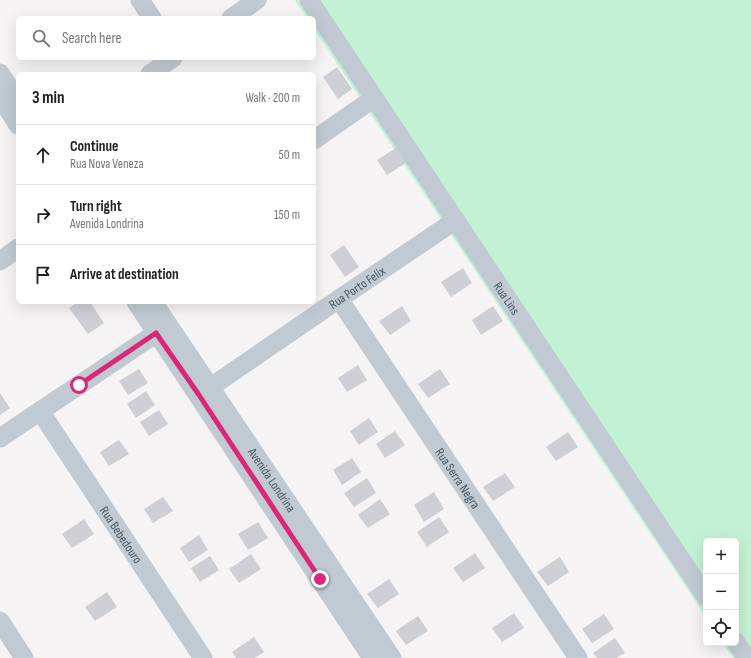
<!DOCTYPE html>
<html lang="en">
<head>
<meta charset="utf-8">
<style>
  body { margin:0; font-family:"Sofia Sans Condensed",sans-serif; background:#f2f2f2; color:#202124 }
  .controls { position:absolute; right:12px; bottom:12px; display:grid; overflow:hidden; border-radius:6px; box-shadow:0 4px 16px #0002 }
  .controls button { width:36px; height:36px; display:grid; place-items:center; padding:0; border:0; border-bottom:1px solid #e0e0e0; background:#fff; color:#202124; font:20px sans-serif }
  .stop { position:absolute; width:12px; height:12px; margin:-9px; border:3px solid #db2777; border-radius:50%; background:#fff }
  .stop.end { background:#db2777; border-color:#fff; box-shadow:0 1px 4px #0008 }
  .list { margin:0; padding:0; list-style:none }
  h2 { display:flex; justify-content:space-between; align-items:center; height:52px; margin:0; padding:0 16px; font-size:17px }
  h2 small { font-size:13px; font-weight:400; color:#757577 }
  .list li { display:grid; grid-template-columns:26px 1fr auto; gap:12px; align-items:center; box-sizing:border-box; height:60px; padding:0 16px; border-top:1px solid #e0e0e0 }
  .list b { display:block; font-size:15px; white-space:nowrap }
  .list p { margin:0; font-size:13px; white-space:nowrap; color:#757577 }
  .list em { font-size:13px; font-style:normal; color:#757577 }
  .icon { flex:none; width:22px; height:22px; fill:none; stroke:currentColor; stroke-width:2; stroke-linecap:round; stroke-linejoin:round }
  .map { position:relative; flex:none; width:751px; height:658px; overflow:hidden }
  .search { position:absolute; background:#fff; box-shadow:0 4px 16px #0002; left:16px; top:16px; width:300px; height:44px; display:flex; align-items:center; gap:10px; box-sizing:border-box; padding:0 14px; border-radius:6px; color:#757577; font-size:15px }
  .panel { position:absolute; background:#fff; box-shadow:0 4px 16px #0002; left:16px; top:72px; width:300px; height:232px; border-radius:6px }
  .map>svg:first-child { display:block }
  .green { fill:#c3f1d5 }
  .building { fill:#cdcfd5 }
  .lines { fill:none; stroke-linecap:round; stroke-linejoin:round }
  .minor { stroke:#c1cad2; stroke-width:19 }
  .route { stroke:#db2777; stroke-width:5 }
  .labels { text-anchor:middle; stroke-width:4; stroke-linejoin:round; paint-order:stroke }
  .street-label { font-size:13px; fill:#4a5661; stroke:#fff }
</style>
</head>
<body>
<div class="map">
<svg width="751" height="658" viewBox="0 0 751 658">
  <rect width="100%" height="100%" fill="#f5f3f3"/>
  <path class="green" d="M 295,0 L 751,0 L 751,658 L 733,658 L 723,643 L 736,643 L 736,541 L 706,541 L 706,617 L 314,29 L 314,18 L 307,18 Z"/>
  <path class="building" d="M 337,67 L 352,89 L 338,99 L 323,77 Z
    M 399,146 L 409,161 L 387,175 L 377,160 Z
    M 344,245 L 359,267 L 345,277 L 330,255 Z
    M 463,268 L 472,283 L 451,297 L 441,282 Z
    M 78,302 L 90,302 L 104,323 L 88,334 L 69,308 Z
    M 402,306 L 411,321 L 390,335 L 379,321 Z
    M 493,306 L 503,321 L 481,335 L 472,320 Z
    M 358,365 L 367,380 L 347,392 L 338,378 Z
    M 139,369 L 148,383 L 128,395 L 119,381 Z
    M 440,369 L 450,384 L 428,398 L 418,384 Z
    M 146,391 L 155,405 L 136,418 L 127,404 Z
    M 0,393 L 10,408 L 0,415 Z
    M 159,410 L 168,424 L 149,436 L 140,422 Z
    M 369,418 L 378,432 L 359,445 L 350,431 Z
    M 395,431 L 405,445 L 385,458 L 376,444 Z
    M 568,432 L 578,447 L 556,461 L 546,447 Z
    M 119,440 L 129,454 L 109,466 L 100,452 Z
    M 352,458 L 361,472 L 342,485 L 333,470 Z
    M 505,473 L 515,487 L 493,501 L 483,487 Z
    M 367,478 L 376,493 L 354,507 L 344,493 Z
    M 434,492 L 444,509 L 424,522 L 414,505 Z
    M 163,497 L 173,511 L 153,523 L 144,509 Z
    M 380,499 L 390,514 L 368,528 L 358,515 Z
    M 439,517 L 449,532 L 427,547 L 417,532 Z
    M 84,519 L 94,534 L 72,548 L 62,534 Z
    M 258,522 L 268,538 L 248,550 L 238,534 Z
    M 199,535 L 208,550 L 189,562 L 180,548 Z
    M 475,553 L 485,568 L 463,582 L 453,568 Z
    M 251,554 L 261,569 L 239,583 L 229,569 Z
    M 210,556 L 219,570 L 200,582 L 191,568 Z
    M 560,557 L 569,572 L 548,586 L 537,572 Z
    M 389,579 L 399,594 L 378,608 L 367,594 Z
    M 107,592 L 117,607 L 95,621 L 85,607 Z
    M 514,613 L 524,628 L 502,642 L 492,628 Z
    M 604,614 L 614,629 L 592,643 L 582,629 Z
    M 418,616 L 428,631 L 406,645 L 396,631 Z
    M 254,637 L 264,652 L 255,658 L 236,658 L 232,652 Z
    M 615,638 L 625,653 L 616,658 L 597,658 L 593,653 Z"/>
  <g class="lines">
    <g class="minor">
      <path d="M 140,0 L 152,18"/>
      <path id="s1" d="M 309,0 L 706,597"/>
      <path d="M 231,18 L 257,0"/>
      <path d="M 0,73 L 18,101"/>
      <path d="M 150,74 L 173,58"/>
      <path d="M 0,97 L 18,125"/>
      <path d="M 314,140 L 374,98"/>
      <path d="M 0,261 L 18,248"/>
      <path id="s2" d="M 339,299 L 578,658"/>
      <path d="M 136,302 L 372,658"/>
      <path id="s3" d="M 153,302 L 392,658"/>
      <path id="s4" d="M 199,395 L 339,299 L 456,220"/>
      <path id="s5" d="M 40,411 L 203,658"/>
      <path d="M 0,438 L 167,326"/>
      <path d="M 0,621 L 24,658"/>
      <path d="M 736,642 L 746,658"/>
    </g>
  </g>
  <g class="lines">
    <path class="route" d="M 79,385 L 156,333 L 199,395 L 320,579"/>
  </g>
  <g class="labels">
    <g class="street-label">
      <text dy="5" stroke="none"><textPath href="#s4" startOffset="191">Rua Porto Felix</textPath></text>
      <text dy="5" stroke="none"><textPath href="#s1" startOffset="358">Rua Lins</textPath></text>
      <text dy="5" stroke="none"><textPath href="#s2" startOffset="215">Rua Serra Negra</textPath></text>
      <text dy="5" stroke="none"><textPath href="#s3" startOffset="214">Avenida Londrina</textPath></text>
      <text dy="5" stroke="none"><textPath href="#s5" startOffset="148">Rua Bebedouro</textPath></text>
    </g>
  </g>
</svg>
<div class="controls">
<button>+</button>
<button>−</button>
<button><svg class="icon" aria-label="locate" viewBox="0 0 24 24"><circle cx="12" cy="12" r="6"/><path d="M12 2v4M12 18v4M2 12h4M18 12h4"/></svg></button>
</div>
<div class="stop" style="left:79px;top:385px"></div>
<div class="stop end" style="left:320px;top:579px"></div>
<div class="search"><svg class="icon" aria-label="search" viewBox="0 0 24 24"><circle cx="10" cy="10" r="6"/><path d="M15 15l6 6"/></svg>Search here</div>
<section class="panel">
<h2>3 min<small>Walk · 200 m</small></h2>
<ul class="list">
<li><svg class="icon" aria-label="ahead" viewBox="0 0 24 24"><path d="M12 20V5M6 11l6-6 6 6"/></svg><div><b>Continue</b><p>Rua Nova Veneza</p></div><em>50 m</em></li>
<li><svg class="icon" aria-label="right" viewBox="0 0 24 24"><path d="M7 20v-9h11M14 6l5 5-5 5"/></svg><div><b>Turn right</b><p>Avenida Londrina</p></div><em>150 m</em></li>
<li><svg class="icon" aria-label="arrive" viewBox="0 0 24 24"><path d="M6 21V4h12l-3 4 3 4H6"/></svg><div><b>Arrive at destination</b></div></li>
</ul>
</section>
</div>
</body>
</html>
